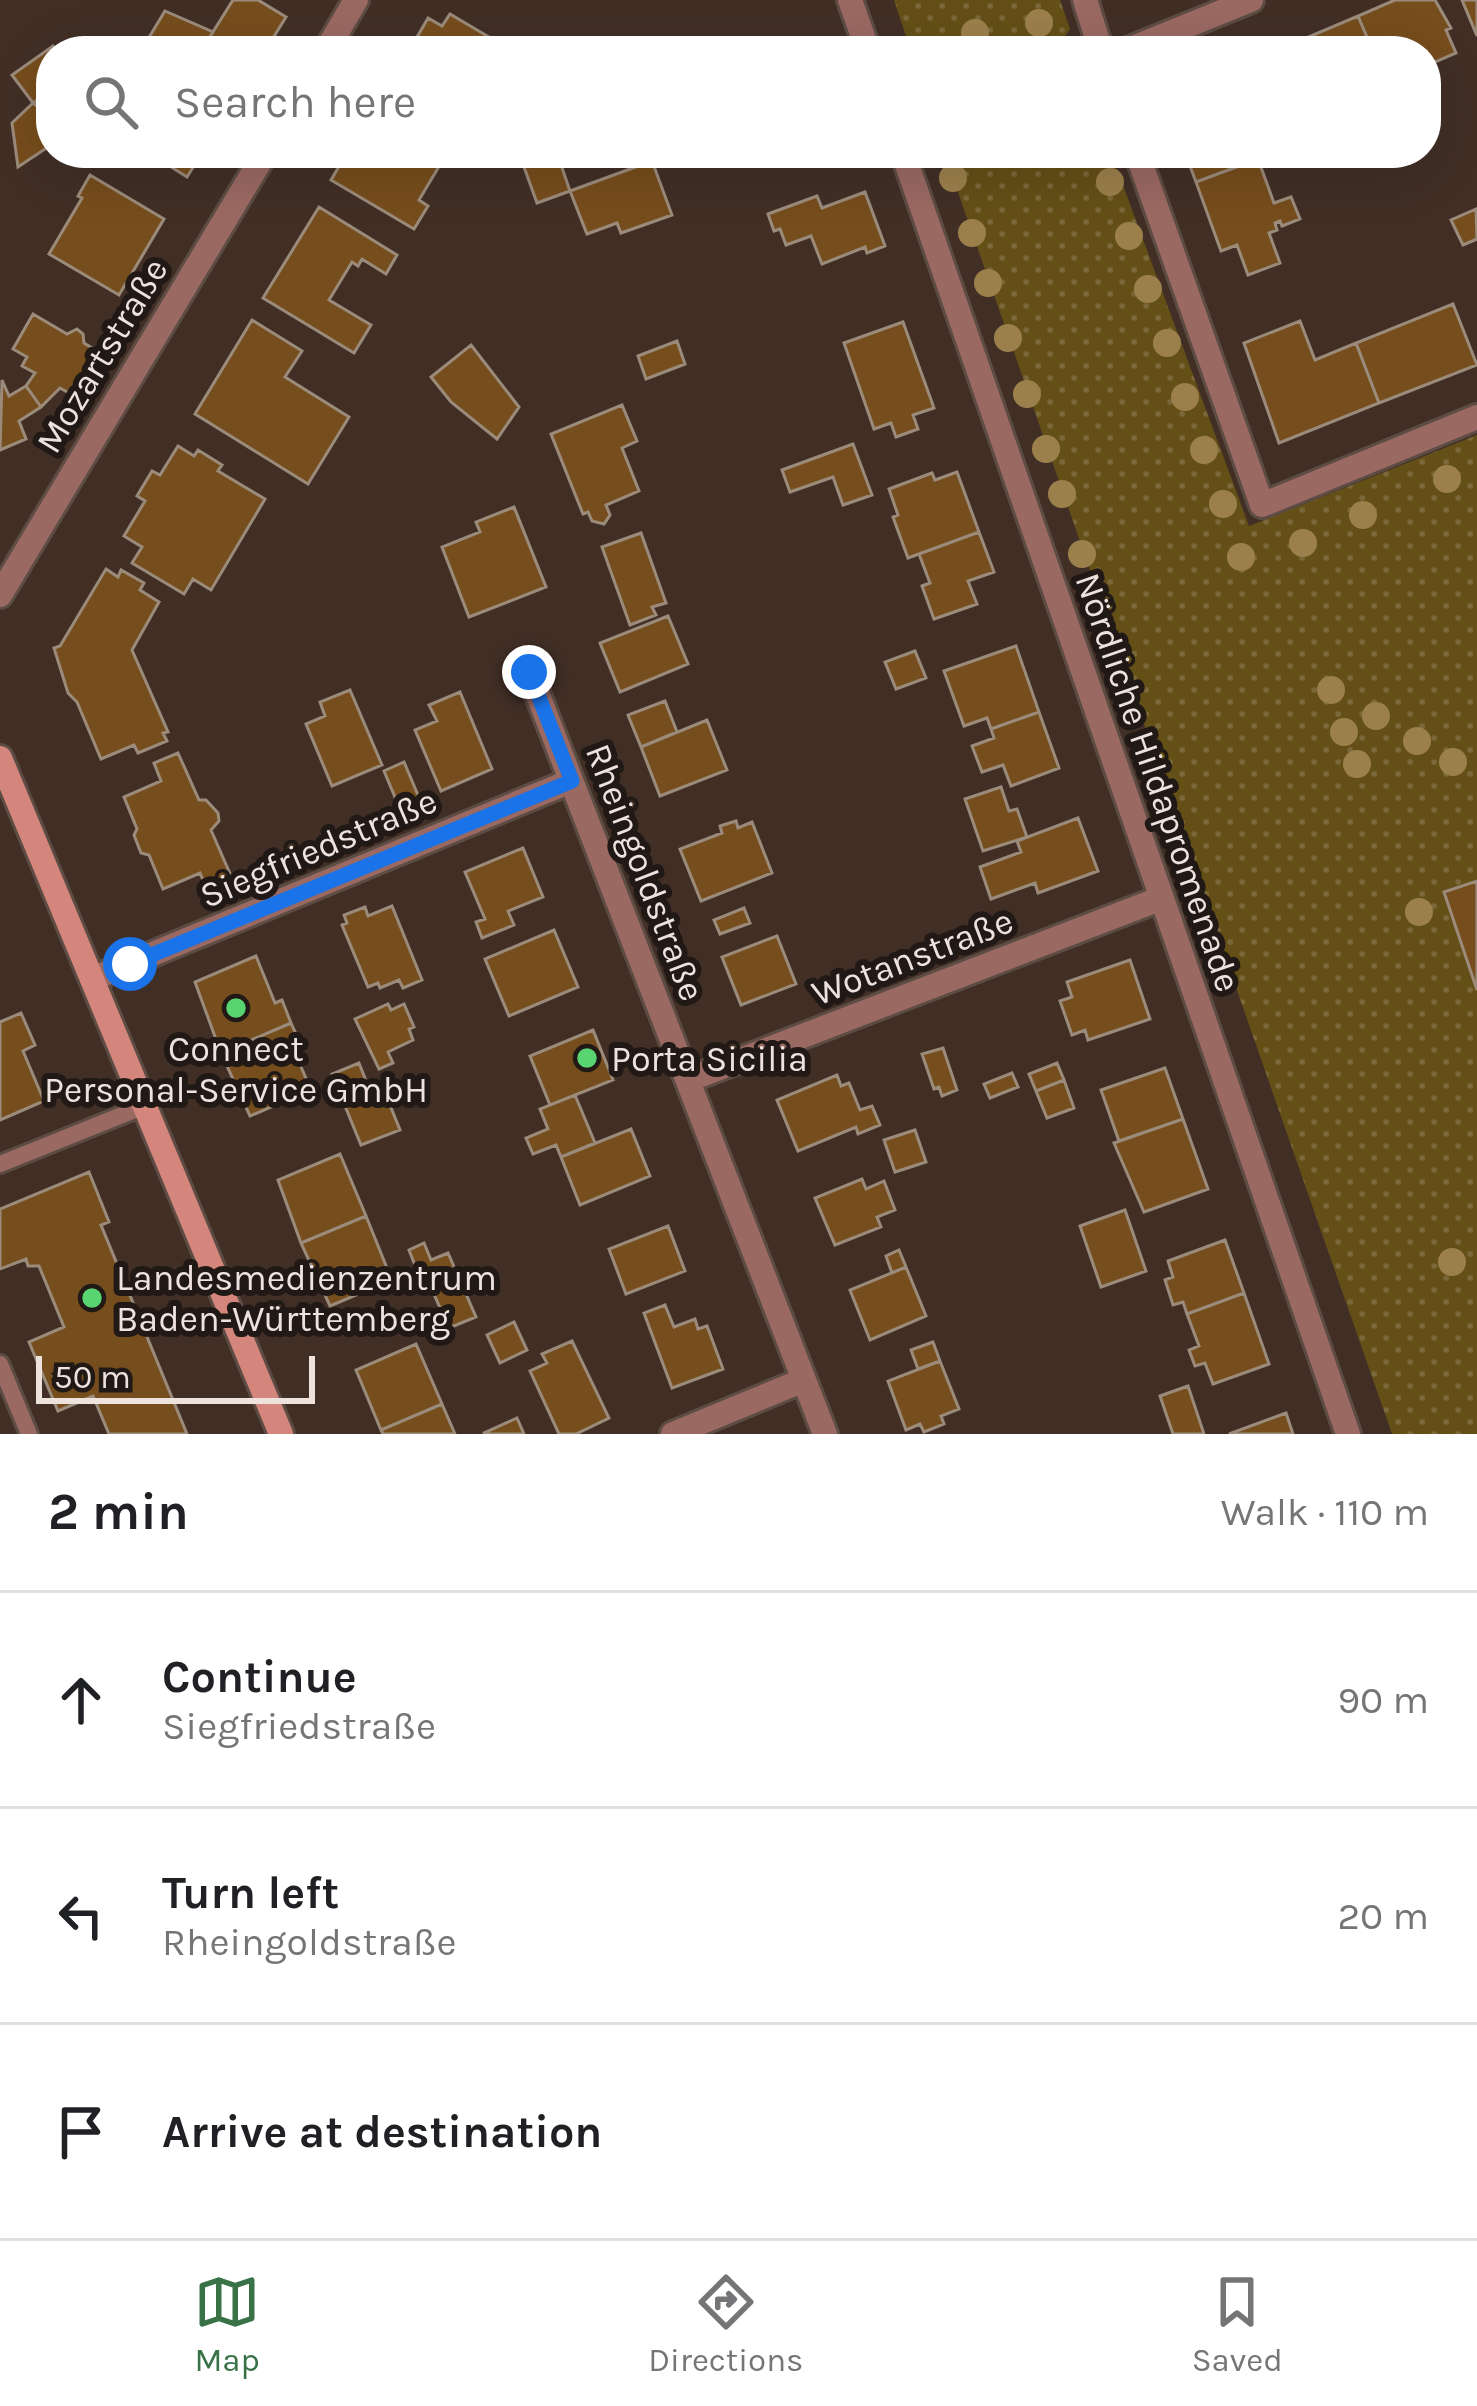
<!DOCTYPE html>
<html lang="en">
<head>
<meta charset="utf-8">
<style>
  body { margin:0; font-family:Karla,sans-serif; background:#f6f6f6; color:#202124 }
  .scale { position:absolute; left:36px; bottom:30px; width:279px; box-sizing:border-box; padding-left:12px; border:6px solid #eee2dd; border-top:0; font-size:33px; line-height:42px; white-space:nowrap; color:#eee2dd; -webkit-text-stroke:9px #211915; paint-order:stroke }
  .stop { position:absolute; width:36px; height:36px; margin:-27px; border:9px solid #1a73e8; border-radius:50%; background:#fff }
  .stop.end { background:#1a73e8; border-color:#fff; box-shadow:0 3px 12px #0008 }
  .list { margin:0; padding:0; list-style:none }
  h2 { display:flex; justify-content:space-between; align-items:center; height:156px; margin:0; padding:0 48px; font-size:51px }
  h2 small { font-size:39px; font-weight:400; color:#757577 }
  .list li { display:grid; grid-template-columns:78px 1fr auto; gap:36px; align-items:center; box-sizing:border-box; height:216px; padding:0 48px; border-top:3px solid #e0e0e0 }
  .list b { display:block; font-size:45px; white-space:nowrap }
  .list p { margin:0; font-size:39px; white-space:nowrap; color:#757577 }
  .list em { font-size:39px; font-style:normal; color:#757577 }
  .icon { flex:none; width:66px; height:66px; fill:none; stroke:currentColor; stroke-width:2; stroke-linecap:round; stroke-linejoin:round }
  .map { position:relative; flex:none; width:1477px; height:1434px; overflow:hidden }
  .search { position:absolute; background:#fff; box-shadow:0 12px 48px #0002; left:36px; right:36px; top:36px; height:132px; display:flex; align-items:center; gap:30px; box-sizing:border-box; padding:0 42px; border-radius:48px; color:#757577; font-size:45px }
  .sheet { height:804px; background:#fff }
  nav { display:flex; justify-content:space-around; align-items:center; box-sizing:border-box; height:168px; border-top:3px solid #e0e0e0; background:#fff; font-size:33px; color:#757577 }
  nav a { display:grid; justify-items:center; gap:6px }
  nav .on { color:#397246 }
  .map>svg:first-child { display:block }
  .park { fill:url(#park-dots) }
  .building { fill:#764d1c; stroke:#9b8b7b; stroke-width:3 }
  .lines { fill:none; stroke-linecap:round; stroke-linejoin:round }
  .lane-casing { stroke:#5d4c43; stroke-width:22 }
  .street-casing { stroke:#5d4c43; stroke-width:30 }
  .secondary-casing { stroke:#5d4c43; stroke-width:30 }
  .lane { stroke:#9a6962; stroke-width:16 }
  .street { stroke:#9a6962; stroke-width:24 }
  .secondary { stroke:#d4867c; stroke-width:24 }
  .tree { fill:#9c804c }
  .route { stroke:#1a73e8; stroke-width:15 }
  .poi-dot { fill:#58d570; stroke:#211915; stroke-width:4.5 }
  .labels { text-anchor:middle; stroke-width:12; stroke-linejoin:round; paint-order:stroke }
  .street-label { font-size:36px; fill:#eee2dd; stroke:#211915 }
  .poi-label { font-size:36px; fill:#eee2dd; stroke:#211915; text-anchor:start }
</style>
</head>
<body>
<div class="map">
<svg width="1477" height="1434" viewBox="0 0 1477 1434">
  <defs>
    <pattern id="park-dots" width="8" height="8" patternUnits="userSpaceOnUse" patternTransform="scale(3)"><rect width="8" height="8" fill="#644f17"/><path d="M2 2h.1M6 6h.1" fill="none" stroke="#7a6838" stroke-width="1.8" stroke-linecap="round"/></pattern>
  </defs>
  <rect width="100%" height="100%" fill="#412f26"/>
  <path class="park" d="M 894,0 L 1060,0 L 1070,29 L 1058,47 L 1047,51 L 911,51 Z
    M 964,153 L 1111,153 L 1249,526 L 1477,435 L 1477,881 L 1444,893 L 1477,990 L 1477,1434 L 1392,1434 L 951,172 Z"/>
  <path class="building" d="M 233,0 L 258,0 L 286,17 L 265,51 L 201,51 Z
    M 1395,0 L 1435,0 L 1451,28 L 1446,30 L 1456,53 L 1426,66 L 1426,51 L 1373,51 L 1358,16 Z
    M 1462,0 L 1477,0 L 1477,36 Z
    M 165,11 L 213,32 L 201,51 L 142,49 Z
    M 450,14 L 499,43 L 494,51 L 409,51 L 428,18 L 442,26 Z
    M 1358,16 L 1373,51 L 1289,51 L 1287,46 Z
    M 53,46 L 57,51 L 51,51 L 51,90 L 33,103 L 12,75 Z
    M 33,103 L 51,117 L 51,145 L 18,167 L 12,123 Z
    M 149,153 L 202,153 L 187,177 Z
    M 347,153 L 447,153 L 419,200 L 428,206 L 414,229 L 331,180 Z
    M 519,153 L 557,153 L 570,191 L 537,203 Z
    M 1175,153 L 1255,153 L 1258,159 L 1196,182 L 1187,158 L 1178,162 Z
    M 1258,159 L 1274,203 L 1291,197 L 1300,219 L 1282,226 L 1280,221 L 1275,223 L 1277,230 L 1269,233 L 1280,263 L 1248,275 L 1237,245 L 1221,251 L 1196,182 Z
    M 652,161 L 672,215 L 621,233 L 617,223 L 587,234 L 570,191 Z
    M 90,175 L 164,219 L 119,295 L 49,254 L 82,198 L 78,196 Z
    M 865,192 L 885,246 L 867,253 L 865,247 L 822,264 L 811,236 L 786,245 L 780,229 L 774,231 L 768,214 L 817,196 L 822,208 Z
    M 319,207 L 397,255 L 386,274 L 362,259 L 358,266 L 352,262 L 329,300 L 371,325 L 354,353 L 263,298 Z
    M 1476,209 L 1477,239 L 1463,245 L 1451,220 Z
    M 1453,304 L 1477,365 L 1379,403 L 1356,343 Z
    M 33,314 L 67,334 L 77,329 L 83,334 L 84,343 L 102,354 L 76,397 L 60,388 L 41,407 L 26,386 L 35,373 L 22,366 L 27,357 L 13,349 Z
    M 252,320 L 302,351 L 285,377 L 349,417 L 308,484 L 195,414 Z
    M 1300,321 L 1315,360 L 1356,343 L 1379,403 L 1279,443 L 1244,343 Z
    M 903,322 L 934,408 L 913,415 L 918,429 L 896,437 L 891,423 L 874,429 L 844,343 Z
    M 677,341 L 685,364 L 646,379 L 638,356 Z
    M 471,345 L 519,407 L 497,439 L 451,402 L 431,377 Z
    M 2,380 L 9,396 L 26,386 L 41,407 L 19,421 L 26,439 L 0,450 Z
    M 622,405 L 637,441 L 622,448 L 639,491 L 606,505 L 610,515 L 604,524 L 592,521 L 588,512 L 583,514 L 551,434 Z
    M 853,444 L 872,495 L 843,505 L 833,477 L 790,492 L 782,470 Z
    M 178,446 L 194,456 L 198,450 L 222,465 L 218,471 L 265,499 L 211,590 L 193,579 L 184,594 L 132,563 L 142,547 L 124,536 L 145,501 L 137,496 L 152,471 L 160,475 Z
    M 957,472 L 979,532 L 908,558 L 893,517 L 898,515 L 889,489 L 932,473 L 935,480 Z
    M 514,507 L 546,587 L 469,617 L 442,547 L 480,532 L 476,522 Z
    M 979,532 L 994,572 L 968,581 L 977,604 L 934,619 L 922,586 L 930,583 L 919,554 Z
    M 641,533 L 666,603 L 652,607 L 656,615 L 630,625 L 602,547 Z
    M 106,569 L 118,577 L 121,570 L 144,583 L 140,590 L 159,602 L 132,650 L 168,732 L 163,733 L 167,741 L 138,753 L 134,745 L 101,759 L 77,702 L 68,693 L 54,648 L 60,646 Z
    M 668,616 L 688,664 L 620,692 L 600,643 Z
    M 1016,646 L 1039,712 L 991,729 L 987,718 L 964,726 L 944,671 Z
    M 915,651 L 926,678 L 896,689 L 885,662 Z
    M 350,690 L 382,765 L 332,786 L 306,724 L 325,716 L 320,702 Z
    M 460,692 L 492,769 L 441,791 L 415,730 L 437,721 L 429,705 Z
    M 665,701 L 677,732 L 641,747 L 628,715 Z
    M 1039,712 L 1059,768 L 1011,786 L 1003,765 L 982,772 L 972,746 L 994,738 L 991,729 Z
    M 707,720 L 727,770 L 660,796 L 641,747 Z
    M 178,753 L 199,800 L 206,800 L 218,813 L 219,821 L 211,830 L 231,876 L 206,887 L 200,873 L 163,889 L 149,855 L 141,853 L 134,835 L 137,829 L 124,797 L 161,781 L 154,763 Z
    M 404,762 L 420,800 L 400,809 L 384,771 Z
    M 1001,787 L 1009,811 L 1017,809 L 1027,837 L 983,851 L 965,799 Z
    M 1078,818 L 1098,871 L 1038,893 L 1035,883 L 991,899 L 980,867 L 1021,852 L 1017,841 Z
    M 736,821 L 738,828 L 752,822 L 772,873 L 701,901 L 680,849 L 722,833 L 720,826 Z
    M 523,848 L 543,897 L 508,911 L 514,925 L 482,938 L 476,922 L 485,919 L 465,872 Z
    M 1477,881 L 1477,990 L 1444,892 Z
    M 392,906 L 422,980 L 403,988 L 399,980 L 380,988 L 378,983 L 368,987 L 342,925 L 347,923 L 344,915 L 365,907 L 368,916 Z
    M 744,908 L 750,923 L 720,934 L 714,920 Z
    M 554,930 L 578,987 L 509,1016 L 485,959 Z
    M 777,936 L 796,984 L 741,1005 L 722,957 Z
    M 256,956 L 275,1003 L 282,1000 L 291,1023 L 221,1053 L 195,982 Z
    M 1130,960 L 1150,1019 L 1088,1040 L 1085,1030 L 1072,1035 L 1060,1001 L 1072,997 L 1067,982 Z
    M 388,1004 L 391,1010 L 404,1004 L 414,1027 L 409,1029 L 413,1040 L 388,1052 L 393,1063 L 379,1069 L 355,1019 Z
    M 21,1013 L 35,1045 L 23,1051 L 44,1101 L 0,1120 L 0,1022 Z
    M 291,1023 L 300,1043 L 292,1046 L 311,1090 L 250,1116 L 221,1053 Z
    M 593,1030 L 613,1080 L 550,1105 L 530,1056 Z
    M 943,1048 L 957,1090 L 942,1096 L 939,1087 L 934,1089 L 922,1054 Z
    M 359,1063 L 373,1098 L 385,1093 L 400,1130 L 361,1145 L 332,1074 Z
    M 1057,1063 L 1064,1080 L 1036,1091 L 1029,1074 Z
    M 1165,1068 L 1183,1119 L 1119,1141 L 1101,1090 Z
    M 1012,1073 L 1018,1087 L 990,1098 L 984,1084 Z
    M 837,1075 L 841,1086 L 849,1083 L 860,1110 L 872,1106 L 880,1125 L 858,1134 L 856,1127 L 798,1151 L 777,1100 Z
    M 1064,1080 L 1074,1108 L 1047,1118 L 1036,1091 Z
    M 575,1095 L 595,1143 L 561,1157 L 556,1145 L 533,1154 L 526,1138 L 548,1129 L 540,1109 Z
    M 1183,1119 L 1208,1189 L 1144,1212 L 1114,1143 Z
    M 631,1129 L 650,1176 L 580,1205 L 561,1157 Z
    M 915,1130 L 926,1162 L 895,1172 L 884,1140 Z
    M 340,1154 L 366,1216 L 301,1243 L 278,1180 Z
    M 89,1172 L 109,1222 L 101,1225 L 187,1434 L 109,1434 L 93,1396 L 58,1411 L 29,1342 L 64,1327 L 39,1266 L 28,1266 L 26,1259 L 0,1269 L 0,1209 Z
    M 862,1179 L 866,1189 L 884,1181 L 895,1210 L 877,1217 L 881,1227 L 835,1245 L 815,1198 Z
    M 1125,1210 L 1146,1271 L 1101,1287 L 1080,1226 Z
    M 366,1216 L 389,1273 L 385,1275 L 387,1282 L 330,1306 L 301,1243 Z
    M 668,1226 L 685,1271 L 626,1294 L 609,1249 Z
    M 1225,1240 L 1244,1293 L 1187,1314 L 1183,1302 L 1173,1305 L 1165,1280 L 1173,1277 L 1168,1261 Z
    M 424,1243 L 431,1260 L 448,1253 L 476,1317 L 449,1328 L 421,1265 L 416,1268 L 409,1250 Z
    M 899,1250 L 906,1267 L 892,1273 L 886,1256 Z
    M 906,1267 L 926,1316 L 870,1340 L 850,1290 Z
    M 1244,1293 L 1269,1364 L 1213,1384 L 1205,1363 L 1195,1366 L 1189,1350 L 1199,1346 L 1187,1314 Z
    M 665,1305 L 674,1327 L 695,1319 L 698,1329 L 707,1326 L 723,1369 L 672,1388 L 644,1313 Z
    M 514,1322 L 527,1350 L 500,1363 L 487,1335 Z
    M 572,1341 L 609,1418 L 576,1434 L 559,1434 L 530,1371 L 547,1363 L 542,1354 Z
    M 933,1342 L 940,1361 L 918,1369 L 911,1350 Z
    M 416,1344 L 442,1404 L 381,1430 L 356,1370 Z
    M 940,1361 L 959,1409 L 941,1416 L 944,1424 L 924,1432 L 920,1424 L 906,1430 L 888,1381 Z
    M 1188,1386 L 1204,1434 L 1173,1434 L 1160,1396 Z
    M 442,1404 L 455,1434 L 383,1434 L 381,1430 Z
    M 1286,1413 L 1293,1434 L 1229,1434 Z
    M 517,1418 L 524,1434 L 484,1434 L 484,1433 Z"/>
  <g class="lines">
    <g class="lane-casing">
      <path id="lane" d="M 0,1164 L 147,1105
        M 0,1364 L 29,1434"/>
    </g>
    <g class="street-casing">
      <path id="street" d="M 850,0 L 868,51
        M 1085,0 L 1101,51
        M 326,51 L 356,0
        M 1125,51 L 1251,0
        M 903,153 L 1348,1434
        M 1137,153 L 1262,505 L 1477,417
        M 0,595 L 265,153
        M 529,672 L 825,1434
        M 92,979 L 571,781
        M 688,1080 L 1162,898
        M 673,1434 L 804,1380"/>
    </g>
    <g class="secondary-casing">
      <path id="secondary" d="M 0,758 L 281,1434"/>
    </g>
    <use href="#lane" class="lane"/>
    <use href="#street" class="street"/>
    <use href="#secondary" class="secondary"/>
  </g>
  <g class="tree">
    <circle cx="1039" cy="23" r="14"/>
    <circle cx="975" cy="33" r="14"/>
    <circle cx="953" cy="178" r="14"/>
    <circle cx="1110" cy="182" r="14"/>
    <circle cx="972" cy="233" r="14"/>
    <circle cx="1129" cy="236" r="14"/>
    <circle cx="988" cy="283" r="14"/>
    <circle cx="1148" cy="289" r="14"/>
    <circle cx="1008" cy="338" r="14"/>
    <circle cx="1167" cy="343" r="14"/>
    <circle cx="1027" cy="394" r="14"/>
    <circle cx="1185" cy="397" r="14"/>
    <circle cx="1046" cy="449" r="14"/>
    <circle cx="1204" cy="450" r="14"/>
    <circle cx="1447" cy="479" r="14"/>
    <circle cx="1062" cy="494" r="14"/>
    <circle cx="1223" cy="504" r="14"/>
    <circle cx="1363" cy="515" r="14"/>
    <circle cx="1303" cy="543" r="14"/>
    <circle cx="1082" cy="554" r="14"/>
    <circle cx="1241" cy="557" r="14"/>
    <circle cx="1331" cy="690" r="14"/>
    <circle cx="1376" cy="716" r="14"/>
    <circle cx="1344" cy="732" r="14"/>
    <circle cx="1417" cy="741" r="14"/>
    <circle cx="1453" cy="762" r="14"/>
    <circle cx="1357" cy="764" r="14"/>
    <circle cx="1419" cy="912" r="14"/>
    <circle cx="1452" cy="1262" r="14"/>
  </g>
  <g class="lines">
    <path class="route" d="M 130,964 L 572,781 L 529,672"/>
  </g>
  <g class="poi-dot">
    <circle cx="236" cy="1008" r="12"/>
    <circle cx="587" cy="1058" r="12"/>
    <circle cx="92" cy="1298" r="12"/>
  </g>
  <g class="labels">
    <g class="street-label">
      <text transform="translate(101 355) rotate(-59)" y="13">Mozartstraße</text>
      <text transform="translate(1159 782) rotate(71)" y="13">Nördliche Hildapromenade</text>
      <text transform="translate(318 847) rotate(-23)" y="13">Siegfriedstraße</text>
      <text transform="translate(646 872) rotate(69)" y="13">Rheingoldstraße</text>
      <text transform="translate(912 956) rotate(-21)" y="13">Wotanstraße</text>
    </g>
    <g class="poi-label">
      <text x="236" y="1061" text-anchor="middle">Connect<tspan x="236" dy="41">Personal-Service GmbH</tspan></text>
      <text x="611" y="1071">Porta Sicilia</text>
      <text x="116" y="1290">Landesmedienzentrum<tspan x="116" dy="41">Baden-Württemberg</tspan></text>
    </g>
  </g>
</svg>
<div class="scale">50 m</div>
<div class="stop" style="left:130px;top:964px"></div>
<div class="stop end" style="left:529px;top:672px"></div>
<div class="search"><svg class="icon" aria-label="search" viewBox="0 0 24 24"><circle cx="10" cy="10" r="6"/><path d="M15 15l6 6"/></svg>Search here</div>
</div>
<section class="sheet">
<h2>2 min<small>Walk · 110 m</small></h2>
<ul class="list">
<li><svg class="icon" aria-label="ahead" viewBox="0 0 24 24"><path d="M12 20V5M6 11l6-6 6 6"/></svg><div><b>Continue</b><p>Siegfriedstraße</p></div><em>90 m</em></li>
<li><svg class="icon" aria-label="left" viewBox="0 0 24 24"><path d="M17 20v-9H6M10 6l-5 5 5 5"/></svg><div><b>Turn left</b><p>Rheingoldstraße</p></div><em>20 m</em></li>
<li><svg class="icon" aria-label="arrive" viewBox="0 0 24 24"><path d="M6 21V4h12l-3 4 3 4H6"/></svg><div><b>Arrive at destination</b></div></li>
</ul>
</section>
<nav>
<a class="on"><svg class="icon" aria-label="map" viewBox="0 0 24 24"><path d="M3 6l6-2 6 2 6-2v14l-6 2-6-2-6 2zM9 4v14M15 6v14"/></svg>Map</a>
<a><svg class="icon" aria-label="directions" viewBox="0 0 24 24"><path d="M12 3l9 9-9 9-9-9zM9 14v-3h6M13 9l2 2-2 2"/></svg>Directions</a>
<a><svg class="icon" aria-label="saved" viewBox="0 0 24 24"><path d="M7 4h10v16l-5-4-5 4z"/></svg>Saved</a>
</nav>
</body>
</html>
